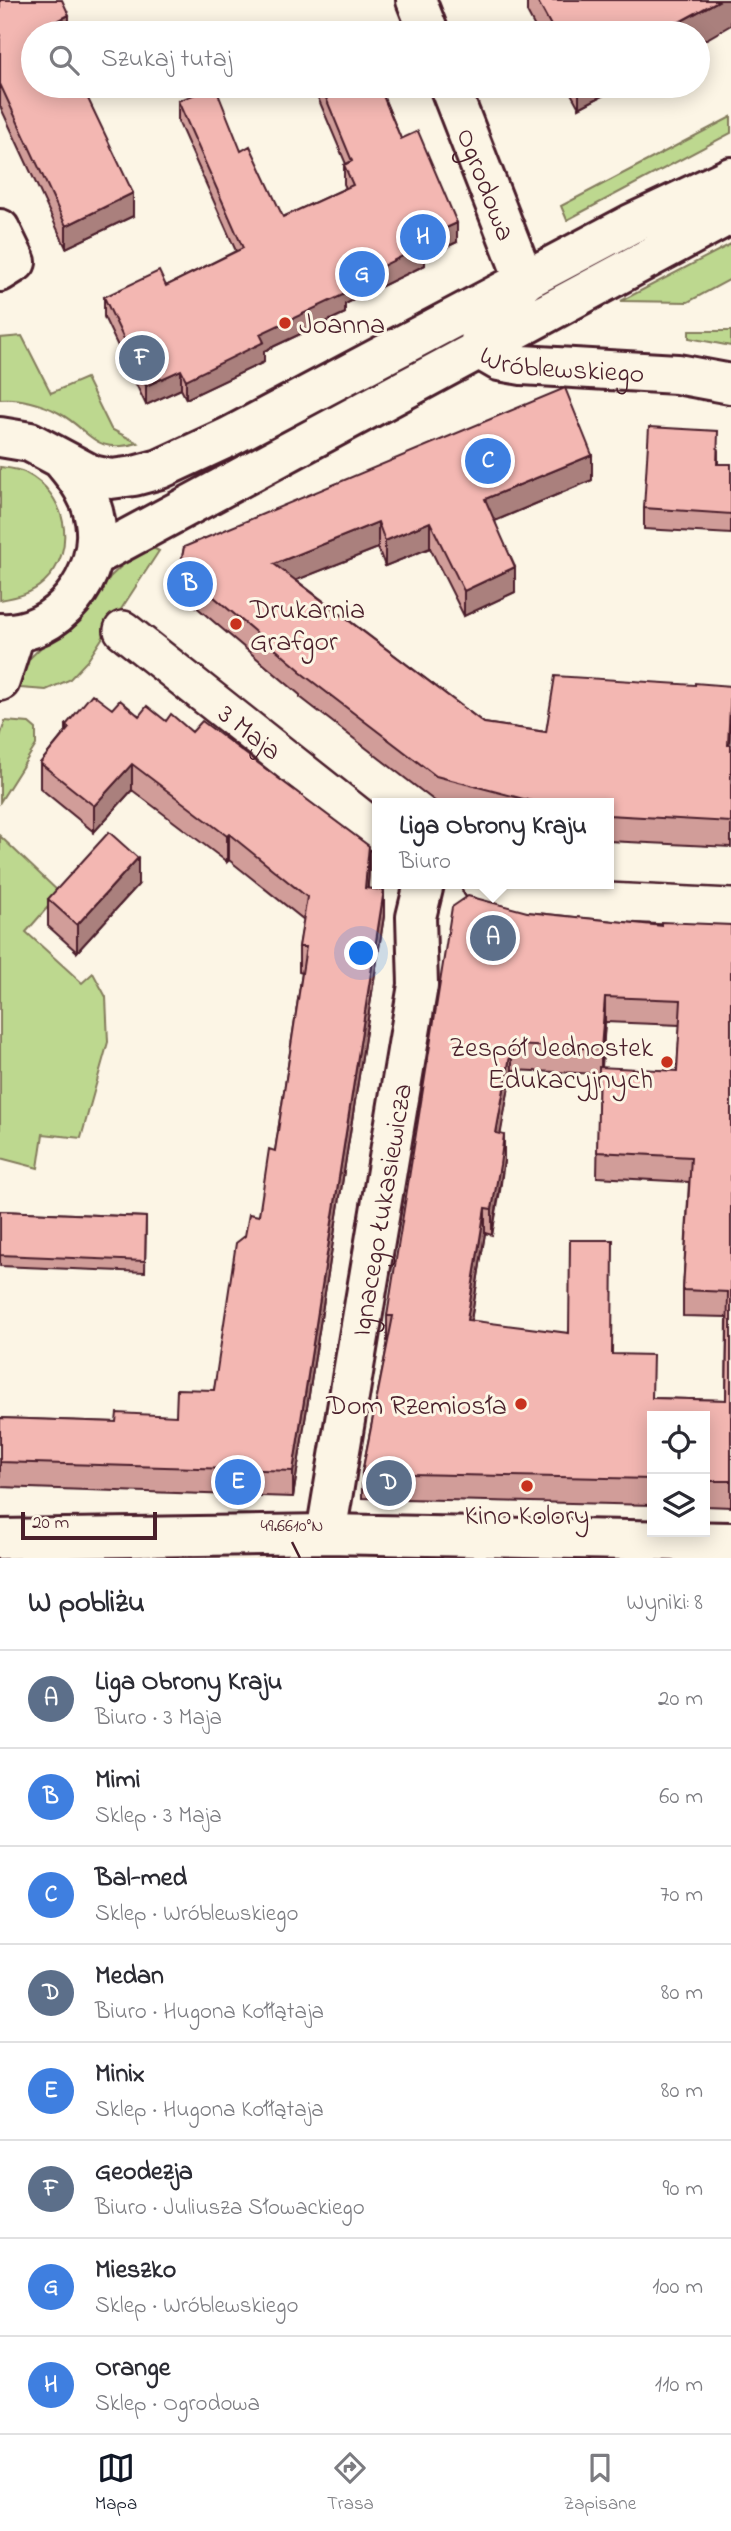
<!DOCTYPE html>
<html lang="pl">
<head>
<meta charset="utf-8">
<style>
  body { margin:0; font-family:"Indie Flower",sans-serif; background:#f2f2f3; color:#2b2b33 }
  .controls { position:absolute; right:21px; bottom:21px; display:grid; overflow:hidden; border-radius:0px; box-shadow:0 4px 18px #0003 }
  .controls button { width:63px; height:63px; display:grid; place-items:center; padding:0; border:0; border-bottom:2px solid #e1e1e2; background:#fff; color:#2b2b33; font:35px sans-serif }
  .scale { position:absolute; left:21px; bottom:18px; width:136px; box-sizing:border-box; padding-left:7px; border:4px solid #4a1f2b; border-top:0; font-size:19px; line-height:24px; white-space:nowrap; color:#4a1f2b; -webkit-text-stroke:5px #fcf5e5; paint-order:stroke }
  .you { position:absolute; left:362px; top:954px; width:24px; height:24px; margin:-18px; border:5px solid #fff; border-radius:50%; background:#1a73e8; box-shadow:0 0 0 10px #1a73e833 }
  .badge { display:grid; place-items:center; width:46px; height:46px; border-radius:50%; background:#111827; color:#fff; font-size:23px; font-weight:700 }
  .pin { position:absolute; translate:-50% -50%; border:4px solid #fff; box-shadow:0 2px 7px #0006 }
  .popup { position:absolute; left:372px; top:798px; width:242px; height:91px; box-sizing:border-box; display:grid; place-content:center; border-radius:0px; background:#fff; filter:drop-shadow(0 2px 5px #0005); font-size:23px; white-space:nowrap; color:#7c7c81 }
  .popup b { font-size:26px; color:#2b2b33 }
  .popup::after { content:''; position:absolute; left:50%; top:100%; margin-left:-14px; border:14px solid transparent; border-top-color:#fff }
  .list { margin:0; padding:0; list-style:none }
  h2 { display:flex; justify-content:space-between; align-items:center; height:91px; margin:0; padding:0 28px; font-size:30px }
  h2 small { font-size:23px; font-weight:400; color:#7c7c81 }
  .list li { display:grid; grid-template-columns:46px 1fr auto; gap:21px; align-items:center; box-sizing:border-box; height:98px; padding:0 28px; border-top:2px solid #e1e1e2 }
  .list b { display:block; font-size:26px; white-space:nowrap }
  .list p { margin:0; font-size:23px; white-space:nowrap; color:#7c7c81 }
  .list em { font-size:23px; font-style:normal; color:#7c7c81 }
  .icon { flex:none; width:38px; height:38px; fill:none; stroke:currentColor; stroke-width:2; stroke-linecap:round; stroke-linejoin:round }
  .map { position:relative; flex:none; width:731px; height:1558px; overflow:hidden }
  .search { position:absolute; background:#fff; box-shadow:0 4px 18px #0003; left:21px; right:21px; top:21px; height:77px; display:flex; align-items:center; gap:18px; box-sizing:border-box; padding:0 24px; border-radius:38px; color:#7c7c81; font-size:26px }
  .sheet { height:875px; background:#fff }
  nav { display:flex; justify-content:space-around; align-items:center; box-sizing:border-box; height:98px; border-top:2px solid #e1e1e2; background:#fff; font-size:19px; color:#7c7c81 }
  nav a { display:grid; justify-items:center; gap:4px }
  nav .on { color:#111827 }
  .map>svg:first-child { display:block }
  .green { fill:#bdd88f; stroke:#847c5d; stroke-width:2 }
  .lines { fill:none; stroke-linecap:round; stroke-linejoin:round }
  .pedestrian-casing { stroke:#4a1f2b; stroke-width:42 }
  .minor-casing { stroke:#4a1f2b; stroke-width:44 }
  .tertiary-casing { stroke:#4a1f2b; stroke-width:44 }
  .secondary-casing { stroke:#4a1f2b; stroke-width:44 }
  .pedestrian { stroke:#fcf5e5; stroke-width:37 }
  .minor { stroke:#fcf5e5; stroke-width:38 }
  .tertiary { stroke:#fcf5e5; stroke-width:38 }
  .secondary { stroke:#fcf5e5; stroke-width:38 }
  .wall { fill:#d19d99; stroke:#4a1f2b; stroke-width:2; fill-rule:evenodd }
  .shaded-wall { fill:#aa807d; stroke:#4a1f2b; stroke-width:2 }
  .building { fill:#f3b7b2; stroke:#4a1f2b; stroke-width:2; fill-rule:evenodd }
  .ticks { fill:none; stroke:#4a1f2b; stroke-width:2.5 }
  .poi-dot { fill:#c8321e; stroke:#fcf5e5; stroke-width:2.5 }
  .labels { text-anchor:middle; stroke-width:6; stroke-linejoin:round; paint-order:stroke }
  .street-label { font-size:28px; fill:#4a1f2b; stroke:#fcf5e5 }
  .poi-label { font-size:28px; fill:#4a1f2b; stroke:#fcf5e5; text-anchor:start }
  .ticks-label { font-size:18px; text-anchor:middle; fill:#4a1f2b; stroke:#fcf5e5; stroke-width:6; stroke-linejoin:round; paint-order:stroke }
</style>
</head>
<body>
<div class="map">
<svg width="731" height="1558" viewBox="0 0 731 1558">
  <rect width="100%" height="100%" fill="#fcf5e5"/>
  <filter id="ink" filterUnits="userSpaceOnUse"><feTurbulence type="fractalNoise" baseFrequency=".0143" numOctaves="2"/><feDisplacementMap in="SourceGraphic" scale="14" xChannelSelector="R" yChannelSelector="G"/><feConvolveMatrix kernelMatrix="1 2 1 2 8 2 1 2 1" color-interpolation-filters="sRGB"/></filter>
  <g filter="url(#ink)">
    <path class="green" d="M 731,117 L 731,133 L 567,220 L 561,206 Z
      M 731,244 L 731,279 L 688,302 L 621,301 Z
      M 689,331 L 731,331 L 731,346 L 689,338 Z
      M 22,336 L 51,393 L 86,378 L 111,429 L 138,443 C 92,455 92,431 59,413 C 43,404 18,397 0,399 L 0,338 Z
      M 0,467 C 8,468 19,469 26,473 C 66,493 79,550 44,582 C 31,594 17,597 0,600 Z
      M 151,547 L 159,551 L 88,660 L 69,680 L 46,690 L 20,688 L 16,680 L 29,659 L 54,635 L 86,614 L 110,577 L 130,558 Z
      M 5,721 L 29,723 L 36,729 L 36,745 L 0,802 L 0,737 Z
      M 0,836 L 60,893 L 26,932 L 82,983 L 93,973 L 106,997 L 108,1042 L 81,1138 L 43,1134 L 38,1168 L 0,1158 Z"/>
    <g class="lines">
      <g class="pedestrian-casing">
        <g id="pedestrian">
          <path id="s1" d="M 123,630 L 378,832"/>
          <path d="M 481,884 L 545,899 L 731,908"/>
        </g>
      </g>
      <g class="minor-casing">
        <g id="minor">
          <path d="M 416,0 L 429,33"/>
          <path id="s2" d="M 449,86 L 525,281 L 481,325 L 480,350 L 499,361 L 522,365 L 677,374 L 731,384"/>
          <path d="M 0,229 L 16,262 L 0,272"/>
          <path id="s3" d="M 326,1534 L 418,985 L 416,917 L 424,884"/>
        </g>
      </g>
      <g class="tertiary-casing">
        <path id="tertiary" d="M 0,1539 L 326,1534 L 731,1542"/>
      </g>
      <g class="secondary-casing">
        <path id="secondary" d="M 0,437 L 30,442 L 92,475 L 111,479 L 134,476 L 160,469 L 229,437 L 631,224 L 731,177
          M 95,556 L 731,214
          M 0,633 C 57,637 104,575 95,521 C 91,496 78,479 62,460
          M 0,681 L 15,634"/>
      </g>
      <use href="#pedestrian" class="pedestrian"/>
      <use href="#minor" class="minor"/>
      <use href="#tertiary" class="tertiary"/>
      <use href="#secondary" class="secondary"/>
    </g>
    <path class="wall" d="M 0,0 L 69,33 L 33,33 L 133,216 L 66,248 L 0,106 Z
      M 527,0 L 731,0 L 698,33 L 538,33 L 527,12 Z
      M 313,86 L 379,86 L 401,139 L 457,242 L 425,257 L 425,265 L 345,304 L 345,313 L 264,351 L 264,362 L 186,399 L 181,389 L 146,405 L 104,317 L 104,297 L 166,286 L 236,251 L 178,121 L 178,101 L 241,151 L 283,217 L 346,188 L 344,184 L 344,165 L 346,164 Z
      M 567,86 L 621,86 L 579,108 Z
      M 718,451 L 718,464 L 731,464 L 731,534 L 644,529 L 644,508 Z
      M 592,480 L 495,521 L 515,592 L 464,616 L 430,548 L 385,566 L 378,548 L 296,580 L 484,723 L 546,732 L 731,721 L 729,745 L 731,745 L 731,847 L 608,841 L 608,803 L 443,803 L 436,802 L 300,697 L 300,695 L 180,593 L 180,568 L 184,547 Z
      M 112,709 L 166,721 L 192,732 L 369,872 L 368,888 L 384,916 L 293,1497 L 0,1487 L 0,1418 L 116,1422 L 176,1416 L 214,1390 L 245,1236 L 259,1216 L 275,1151 L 302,973 L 299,972 L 299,947 L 304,920 L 229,860 L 227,862 L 132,790 L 94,832 L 40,788 L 40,763 L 66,731 L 66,725 Z
      M 138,885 L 77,952 L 48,926 L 48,899 Z
      M 527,912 L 662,926 L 731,925 L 731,1507 L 705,1506 L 705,1416 L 652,1416 L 652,1505 L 362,1498 L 362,1473 L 388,1341 L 387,1341 L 387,1316 ZM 605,1022 L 680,1025 L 677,1071 L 602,1068 ZM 512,1070 L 599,1074 L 597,1177 L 689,1182 L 683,1290 L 683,1316 L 727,1317 L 726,1400 L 652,1398 L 612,1354 L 471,1321 L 485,1233 L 492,1235 L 500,1191 L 504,1161 L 500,1134 Z
      M 0,1211 L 146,1217 L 145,1272 L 0,1266 Z"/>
    <path class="shaded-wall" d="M 720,0 L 731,0 L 731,25 L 698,44 L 698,33 L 659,33 Z
      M 69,15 L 69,33 L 53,33 L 53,23 Z
      M 579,86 L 621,86 L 579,108 Z
      M 133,193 L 133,216 L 66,248 L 66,226 Z
      M 457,223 L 457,242 L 425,257 L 425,265 L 345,304 L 345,313 L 264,351 L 264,362 L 186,399 L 186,380 L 260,334 L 422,239 Z
      M 181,370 L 181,389 L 146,405 L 146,386 Z
      M 592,455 L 592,480 L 485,525 L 485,499 Z
      M 378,522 L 378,548 L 274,589 L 274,564 Z
      M 430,522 L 430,548 L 385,566 L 385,541 Z
      M 515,567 L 515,592 L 464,616 L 464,591 Z
      M 731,696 L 731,721 L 728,770 L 728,745 Z
      M 132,764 L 132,790 L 94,832 L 94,806 Z
      M 229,834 L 229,860 L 227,862 L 227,836 Z
      M 369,846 L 369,872 L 365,914 L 365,888 Z
      M 138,858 L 138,885 L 77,952 L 77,925 Z
      M 384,890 L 384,916 L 293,1497 L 293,1471 Z
      M 605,997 L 605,1022 L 601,1074 L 601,1049 Z
      M 512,1045 L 512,1070 L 496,1159 L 496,1133 Z
      M 504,1135 L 504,1161 L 492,1235 L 492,1209 Z
      M 485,1208 L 485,1233 L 467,1345 L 467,1320 Z"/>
    <path class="building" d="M 0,0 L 62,0 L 69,15 L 53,23 L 57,33 L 33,33 L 33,86 L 82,86 L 133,193 L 66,226 L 0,84 Z
      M 537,0 L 720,0 L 659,33 L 555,33 Z
      M 215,86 L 241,151 L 250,146 L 283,217 L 353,185 L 344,165 L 352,161 L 321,86 L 379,86 L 401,139 L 418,131 L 457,223 L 422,239 L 425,245 L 342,286 L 345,294 L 260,334 L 264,342 L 186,380 L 181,370 L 146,386 L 104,297 L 159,271 L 166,286 L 243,248 L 178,101 Z
      M 565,388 L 592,455 L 485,499 L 515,567 L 464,591 L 430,522 L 385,541 L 378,522 L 274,564 L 484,723 L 546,732 L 555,676 L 695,685 L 695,683 L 731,686 L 728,745 L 731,745 L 731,822 L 608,815 L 608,803 L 539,803 L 436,776 L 300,672 L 300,670 L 180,568 L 184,547 Z
      M 649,427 L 718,431 L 717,464 L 731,464 L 731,514 L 644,508 Z
      M 92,694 L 112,709 L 120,700 L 139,716 L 147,706 L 166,721 L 171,714 L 192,732 L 202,721 L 369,846 L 365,888 L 384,890 L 293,1471 L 0,1462 L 0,1418 L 116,1422 L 117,1413 L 176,1416 L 177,1389 L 214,1390 L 236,1243 L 245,1236 L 249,1214 L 259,1216 L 269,1149 L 275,1151 L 306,947 L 299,947 L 307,897 L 229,834 L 227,836 L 132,764 L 94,806 L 40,763 L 69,728 L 66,725 Z
      M 109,832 L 138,858 L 77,925 L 48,899 Z
      M 468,896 L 527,912 L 662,926 L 662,922 L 731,925 L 731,1481 L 705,1481 L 705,1416 L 652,1416 L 652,1479 L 362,1473 L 393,1316 L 387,1316 L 452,907 ZM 605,997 L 681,1000 L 677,1071 L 599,1067 L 597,1152 L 691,1157 L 683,1290 L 728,1292 L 726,1400 L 652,1398 L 653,1355 L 612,1354 L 613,1240 L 570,1240 L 569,1333 L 467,1320 L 485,1208 L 492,1209 L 500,1165 L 504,1135 L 496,1133 L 512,1045 L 601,1049 Z
      M 0,1211 L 146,1217 L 145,1261 L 0,1255 Z"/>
  </g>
  <path class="ticks" d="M 292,1542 L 300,1558"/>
  <g class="poi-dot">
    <circle cx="285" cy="323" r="7"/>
    <circle cx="236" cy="624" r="7"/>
    <circle cx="667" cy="1062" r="7"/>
    <circle cx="521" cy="1404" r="7"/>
    <circle cx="527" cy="1486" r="7"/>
  </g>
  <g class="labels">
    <g class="street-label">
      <text dy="10" stroke="none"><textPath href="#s2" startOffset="105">Ogrodowa</textPath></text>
      <text dy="10" stroke="none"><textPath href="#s2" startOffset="382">Wróblewskiego</textPath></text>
      <text dy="10" stroke="none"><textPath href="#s1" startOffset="163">3 Maja</textPath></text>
      <text dy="10" stroke="none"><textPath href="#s3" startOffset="329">Ignacego Łukasiewicza</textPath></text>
    </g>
    <g class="poi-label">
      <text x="299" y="333">Joanna</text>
      <text x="250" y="618">Drukarnia<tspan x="250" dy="32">Grafgor</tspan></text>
      <text x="653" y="1056" text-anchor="end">Zespół Jednostek<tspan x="653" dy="32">Edukacyjnych</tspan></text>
      <text x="507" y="1414" text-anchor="end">Dom Rzemiosła</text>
      <text x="527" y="1524" text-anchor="middle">Kino Kolory</text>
    </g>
  </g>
  <g class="ticks-label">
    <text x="292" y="1531">49.6610°N</text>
  </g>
</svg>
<div class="controls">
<button><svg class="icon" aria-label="locate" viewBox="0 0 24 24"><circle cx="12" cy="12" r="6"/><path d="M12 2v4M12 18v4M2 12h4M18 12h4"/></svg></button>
<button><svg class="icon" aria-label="layers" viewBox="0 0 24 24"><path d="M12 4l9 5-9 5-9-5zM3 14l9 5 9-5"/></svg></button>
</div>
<div class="scale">20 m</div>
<div class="you"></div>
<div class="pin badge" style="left:493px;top:938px;background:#5c6f8a">A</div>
<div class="popup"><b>Liga Obrony Kraju</b>Biuro</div>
<div class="pin badge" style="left:190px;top:584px;background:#3f7fe0">B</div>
<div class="pin badge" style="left:488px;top:461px;background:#3f7fe0">C</div>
<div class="pin badge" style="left:389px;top:1483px;background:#5c6f8a">D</div>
<div class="pin badge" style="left:238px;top:1482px;background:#3f7fe0">E</div>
<div class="pin badge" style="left:142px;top:358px;background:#5c6f8a">F</div>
<div class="pin badge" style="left:362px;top:274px;background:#3f7fe0">G</div>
<div class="pin badge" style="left:423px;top:237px;background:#3f7fe0">H</div>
<div class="search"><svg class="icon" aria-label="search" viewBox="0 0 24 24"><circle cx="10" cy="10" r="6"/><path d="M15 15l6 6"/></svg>Szukaj tutaj</div>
</div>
<section class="sheet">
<h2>W pobliżu<small>Wyniki: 8</small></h2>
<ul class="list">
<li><span class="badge" style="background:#5c6f8a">A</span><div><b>Liga Obrony Kraju</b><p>Biuro · 3 Maja</p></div><em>20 m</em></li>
<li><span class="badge" style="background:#3f7fe0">B</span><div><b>Mimi</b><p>Sklep · 3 Maja</p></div><em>60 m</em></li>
<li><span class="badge" style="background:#3f7fe0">C</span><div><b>Bal-med</b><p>Sklep · Wróblewskiego</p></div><em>70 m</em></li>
<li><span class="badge" style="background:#5c6f8a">D</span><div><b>Medan</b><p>Biuro · Hugona Kołłątaja</p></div><em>80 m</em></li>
<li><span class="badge" style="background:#3f7fe0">E</span><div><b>Minix</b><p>Sklep · Hugona Kołłątaja</p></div><em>80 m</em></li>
<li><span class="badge" style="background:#5c6f8a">F</span><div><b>Geodezja</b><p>Biuro · Juliusza Słowackiego</p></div><em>90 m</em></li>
<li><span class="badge" style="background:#3f7fe0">G</span><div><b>Mieszko</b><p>Sklep · Wróblewskiego</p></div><em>100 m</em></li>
<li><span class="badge" style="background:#3f7fe0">H</span><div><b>Orange</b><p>Sklep · Ogrodowa</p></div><em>110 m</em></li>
</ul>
</section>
<nav>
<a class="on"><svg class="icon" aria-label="map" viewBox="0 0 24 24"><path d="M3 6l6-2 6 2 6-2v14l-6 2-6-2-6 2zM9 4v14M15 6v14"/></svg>Mapa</a>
<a><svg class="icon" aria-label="directions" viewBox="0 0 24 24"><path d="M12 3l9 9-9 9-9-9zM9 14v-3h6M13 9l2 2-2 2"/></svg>Trasa</a>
<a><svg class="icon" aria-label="saved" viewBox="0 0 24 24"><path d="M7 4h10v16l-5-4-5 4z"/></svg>Zapisane</a>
</nav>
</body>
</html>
